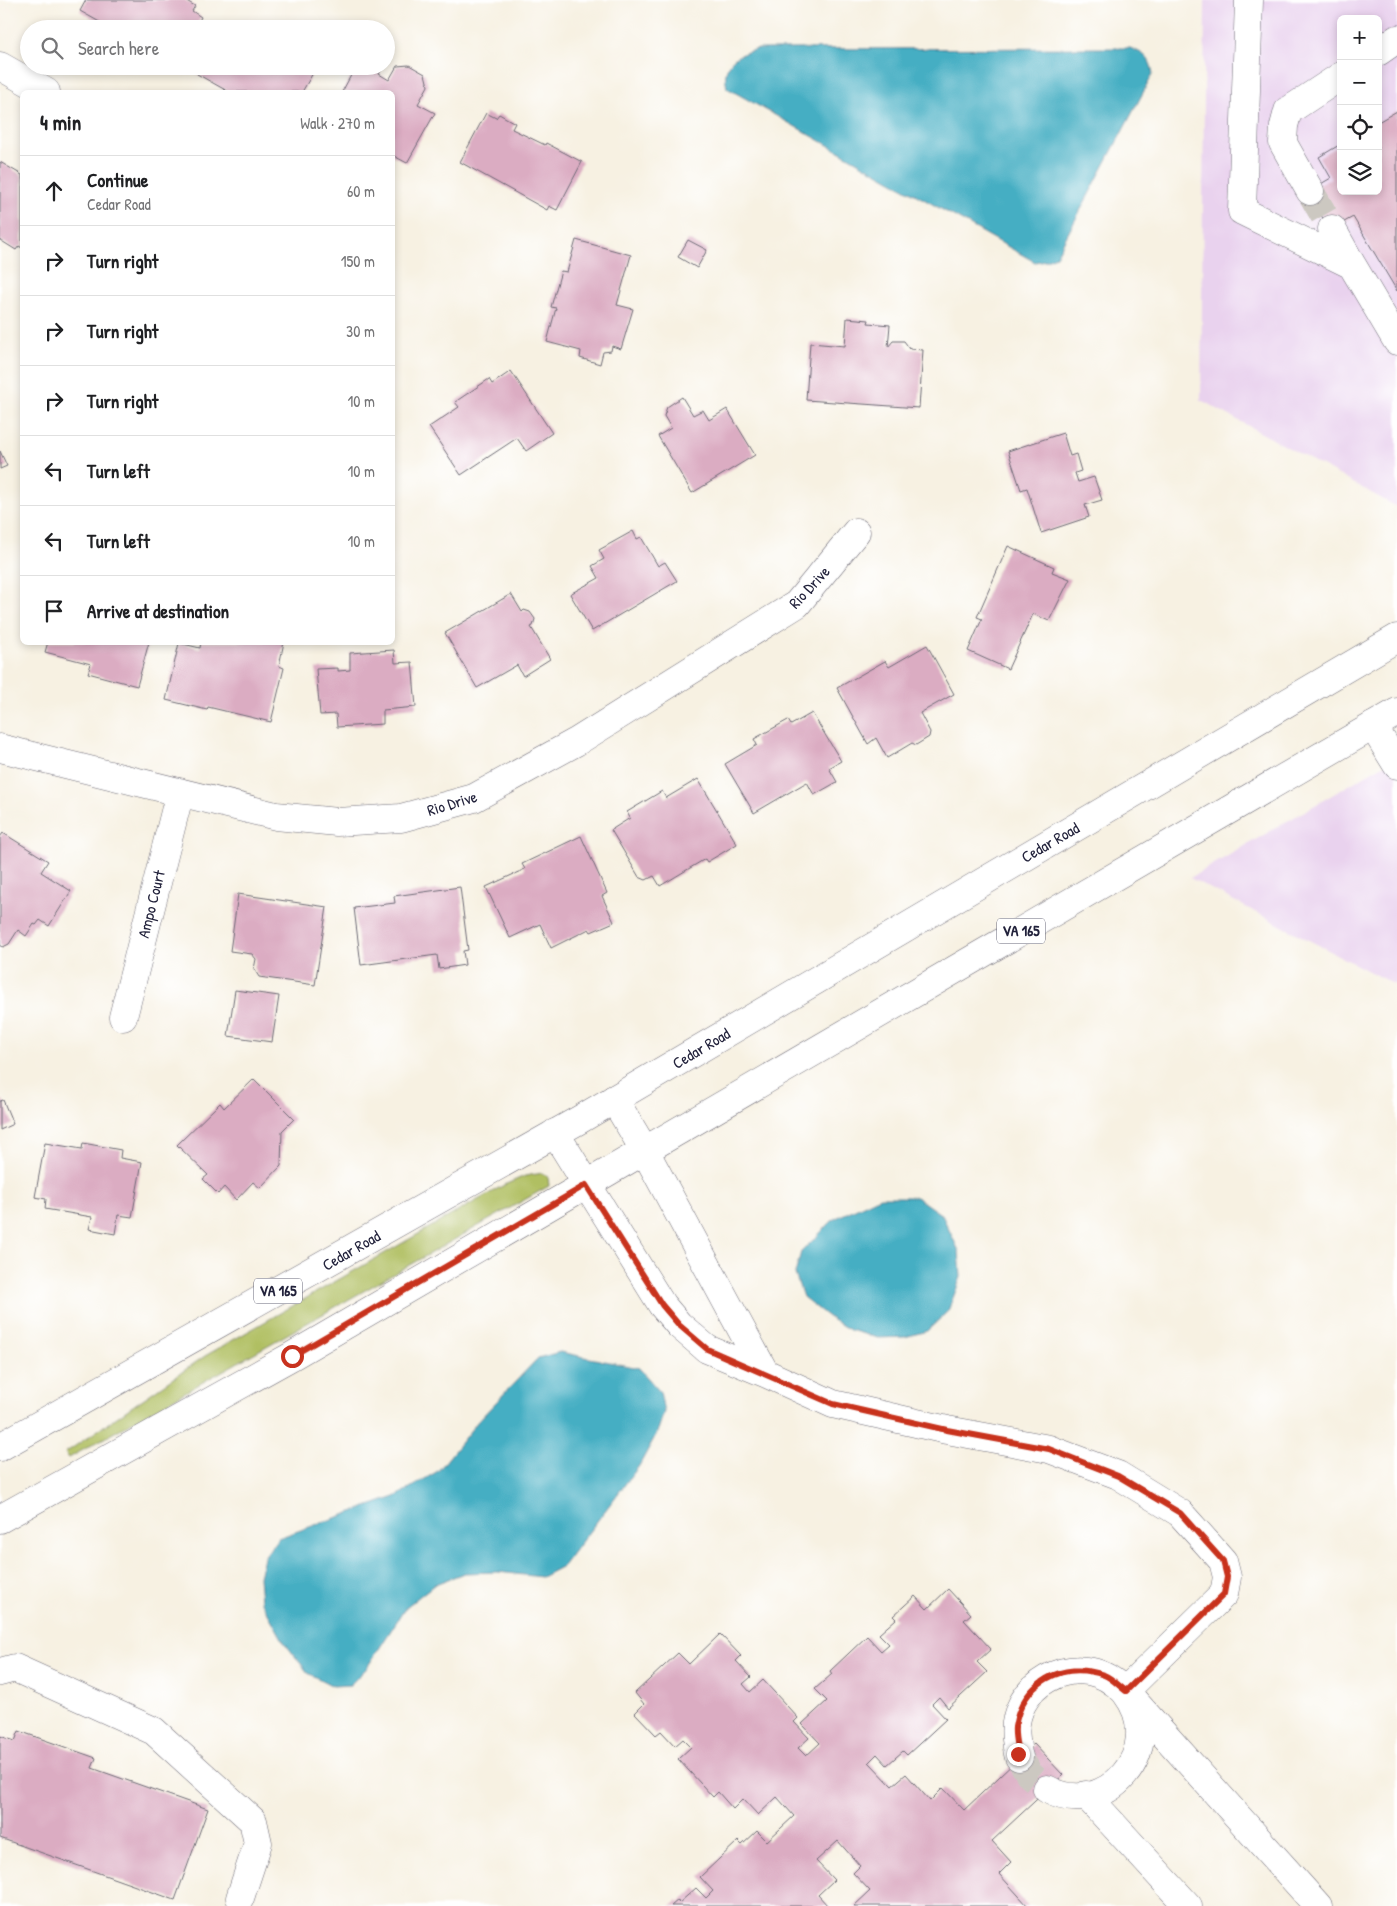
<!DOCTYPE html>
<html lang="en">
<head>
<meta charset="utf-8">
<style>
  body { margin:0; font-family:"Patrick Hand",sans-serif; background:#f2f2f2; color:#202124 }
  .controls { position:absolute; right:15px; top:15px; display:grid; overflow:hidden; border-radius:8px; box-shadow:0 2px 8px #0003 }
  .controls button { width:45px; height:45px; display:grid; place-items:center; padding:0; border:0; border-bottom:1px solid #e0e0e0; background:#fff; color:#202124; font:25px sans-serif }
  .stop { position:absolute; width:15px; height:15px; margin:-11px; border:4px solid #c8321e; border-radius:50%; background:#fff }
  .stop.end { background:#c8321e; border-color:#fff; box-shadow:0 1px 5px #0008 }
  .list { margin:0; padding:0; list-style:none }
  h2 { display:flex; justify-content:space-between; align-items:center; height:65px; margin:0; padding:0 20px; font-size:21px }
  h2 small { font-size:16px; font-weight:400; color:#757577 }
  .list li { display:grid; grid-template-columns:32px 1fr auto; gap:15px; align-items:center; box-sizing:border-box; height:70px; padding:0 20px; border-top:1px solid #e0e0e0 }
  .list b { display:block; font-size:19px; white-space:nowrap }
  .list p { margin:0; font-size:16px; white-space:nowrap; color:#757577 }
  .list em { font-size:16px; font-style:normal; color:#757577 }
  .icon { flex:none; width:28px; height:28px; fill:none; stroke:currentColor; stroke-width:2; stroke-linecap:round; stroke-linejoin:round }
  .map { position:relative; flex:none; width:1397px; height:1906px; overflow:hidden }
  .search { position:absolute; background:#fff; box-shadow:0 2px 8px #0003; left:20px; top:20px; width:375px; height:55px; display:flex; align-items:center; gap:12px; box-sizing:border-box; padding:0 18px; border-radius:28px; color:#757577; font-size:19px }
  .panel { position:absolute; background:#fff; box-shadow:0 2px 8px #0003; left:20px; top:90px; width:375px; height:555px; border-radius:8px }
  .map>svg:first-child { display:block }
  .built { fill:#e9d2ee; fill-rule:evenodd }
  .green { fill:#b0bf62; stroke:#69704e }
  .water { fill:#44aec3; stroke:#33687f }
  .building { fill:#dbacc2 }
  .lines { fill:none; stroke-linecap:round; stroke-linejoin:round }
  .minor-tunnel { stroke:#ccc8c1; stroke-width:28; stroke-dasharray:28 14; stroke-linecap:butt }
  .minor-casing { stroke:#6d6a75; stroke-width:29 }
  .major-casing { stroke:#6d6a75; stroke-width:29 }
  .minor { stroke:#fff; stroke-width:28 }
  .major { stroke:#fff; stroke-width:28 }
  .route { stroke:#c8321e; stroke-width:6 }
  .labels { text-anchor:middle; stroke-width:4.5; stroke-linejoin:round; paint-order:stroke }
  .shield { fill:#fff; stroke:#646476; stroke-width:1 }
  .shield-label { font-size:15px; font-weight:bold; fill:#22223b }
  .street-label { font-size:16px; fill:#22223b; stroke:#fff }
</style>
</head>
<body>
<div class="map">
<svg width="1397" height="1906" viewBox="0 0 1397 1906">
  <rect width="100%" height="100%" fill="#fff"/>
  <filter id="ink" filterUnits="userSpaceOnUse"><feTurbulence type="fractalNoise" baseFrequency=".02" numOctaves="2"/><feDisplacementMap in="SourceGraphic" scale="10" xChannelSelector="R" yChannelSelector="G"/><feConvolveMatrix kernelMatrix="1 2 1 2 8 2 1 2 1" color-interpolation-filters="sRGB"/></filter>
  <filter id="wash" filterUnits="userSpaceOnUse"><feTurbulence type="fractalNoise" baseFrequency=".0096" numOctaves="4" result="noise"/><feDisplacementMap in="SourceGraphic" scale="20" xChannelSelector="R" yChannelSelector="G"/><feGaussianBlur stdDeviation="1.12" result="paint"/><feColorMatrix in="noise" values="0 0 0 0 0 0 0 0 0 0 0 0 0 0 0 0 0 1.4 0 .05"/><feComposite in="paint" operator="in"/></filter>
  <g filter="url(#wash)">
    <rect width="100%" height="100%" fill="#f7f1e2"/>
    <path class="built" d="M 1205,0 L 1397,0 L 1397,507 L 1201,400 ZM 1341,19 L 1378,19 L 1378,191 L 1341,191 Z
      M 1397,757 L 1397,986 L 1190,878 Z"/>
    <path class="green" d="M 542,1173 L 548,1177 L 549,1186 L 69,1458 L 65,1453 L 205,1356 L 504,1185 L 525,1176 Z"/>
    <path class="water" d="M 1130,48 C 1145,54 1150,57 1153,74 L 1056,256 L 1046,260 L 1035,262 L 727,88 C 721,62 736,54 759,49 Z
      M 880,1197 L 916,1197 L 942,1215 L 959,1251 L 961,1277 L 948,1311 L 927,1331 L 905,1337 L 878,1338 L 850,1330 L 831,1319 L 803,1297 L 795,1274 L 801,1252 L 834,1219 Z
      M 560,1352 L 639,1368 L 660,1392 L 664,1412 L 657,1433 L 639,1466 L 563,1566 L 542,1577 L 498,1572 L 464,1573 L 435,1584 L 406,1607 L 366,1669 L 350,1685 L 333,1686 L 308,1673 L 284,1642 L 261,1601 L 259,1577 L 264,1557 L 278,1538 L 395,1497 L 438,1471 L 478,1421 L 538,1358 Z"/>
    <g id="blocks">
      <path class="building" d="M 86,0 L 185,0 L 195,6 L 192,11 L 201,17 L 195,29 L 112,29 L 80,11 Z
        M 409,65 L 425,74 L 428,86 L 418,104 L 435,113 L 407,163 L 392,155 L 392,92 L 342,92 L 356,66 L 383,66 L 379,74 L 389,80 L 397,66 Z
        M 202,66 L 317,66 L 302,92 L 229,92 L 197,74 Z
        M 1397,111 L 1397,291 L 1353,217 L 1330,230 L 1307,192 L 1331,178 L 1319,157 L 1341,144 L 1341,191 L 1378,191 L 1378,122 Z
        M 486,113 L 496,118 L 499,114 L 515,123 L 512,129 L 545,145 L 546,143 L 582,162 L 557,210 L 549,206 L 547,210 L 460,162 Z
        M 0,162 L 22,175 L 22,248 L 19,246 L 16,250 L 0,240 Z
        M 576,240 L 631,255 L 617,305 L 633,309 L 621,349 L 612,346 L 611,351 L 603,352 L 600,364 L 580,358 L 581,351 L 547,342 L 556,308 L 551,307 L 561,271 L 567,272 Z
        M 688,240 L 707,250 L 697,268 L 678,257 Z
        M 847,318 L 869,320 L 868,323 L 890,325 L 888,347 L 893,341 L 904,341 L 910,349 L 923,350 L 919,408 L 806,400 L 810,343 L 845,346 Z
        M 511,371 L 552,433 L 526,451 L 517,438 L 461,475 L 429,427 L 459,407 L 455,402 L 489,379 L 492,384 Z
        M 682,397 L 693,415 L 703,410 L 709,420 L 727,409 L 755,455 L 692,493 L 658,436 L 671,428 L 664,416 L 667,407 Z
        M 1063,433 L 1070,456 L 1076,454 L 1081,471 L 1075,473 L 1078,482 L 1094,477 L 1102,500 L 1085,505 L 1089,517 L 1041,533 L 1027,488 L 1021,490 L 1008,451 Z
        M 0,451 L 7,466 L 0,469 Z
        M 633,531 L 637,539 L 641,537 L 658,566 L 665,562 L 677,581 L 592,631 L 570,594 L 599,578 L 592,566 L 604,559 L 599,550 Z
        M 1008,546 L 1054,567 L 1052,572 L 1070,579 L 1049,621 L 1033,614 L 1008,669 L 968,651 L 982,619 L 977,617 Z
        M 511,594 L 522,612 L 524,610 L 530,612 L 535,619 L 533,626 L 531,627 L 550,659 L 523,676 L 517,665 L 477,688 L 445,633 Z
        M 48,642 L 149,642 L 137,686 L 88,673 L 91,664 L 45,652 Z
        M 201,642 L 284,642 L 279,666 L 284,668 L 271,722 L 208,707 L 207,710 L 166,700 L 179,643 L 200,648 Z
        M 927,645 L 954,694 L 920,713 L 930,732 L 929,737 L 916,745 L 912,743 L 887,758 L 876,738 L 868,744 L 837,688 L 885,661 L 889,667 Z
        M 394,650 L 395,663 L 412,662 L 416,707 L 383,710 L 383,724 L 337,727 L 336,714 L 320,715 L 316,669 L 338,668 L 338,671 L 350,670 L 350,653 Z
        M 812,713 L 841,761 L 829,768 L 837,782 L 814,795 L 807,782 L 754,813 L 725,764 L 757,745 L 754,739 L 788,720 L 791,725 Z
        M 698,779 L 737,844 L 707,862 L 705,859 L 660,886 L 654,876 L 646,880 L 639,877 L 611,830 L 630,818 L 627,812 L 662,791 L 666,798 Z
        M 3,833 L 48,861 L 41,872 L 71,891 L 49,926 L 40,920 L 36,925 L 34,924 L 26,936 L 18,930 L 9,944 L 3,947 L 0,945 L 0,837 Z
        M 581,836 L 607,893 L 602,896 L 614,922 L 591,932 L 589,929 L 551,948 L 540,924 L 510,938 L 486,887 L 525,869 L 522,864 Z
        M 460,887 L 468,950 L 463,951 L 465,965 L 439,969 L 437,955 L 361,965 L 354,908 L 395,903 L 394,896 Z
        M 238,894 L 327,907 L 315,985 L 259,977 L 254,969 L 256,959 L 252,954 L 230,951 Z
        M 235,990 L 279,996 L 272,1042 L 228,1036 Z
        M 254,1079 L 294,1119 L 282,1131 L 281,1166 L 260,1188 L 253,1182 L 236,1200 L 224,1187 L 218,1194 L 203,1179 L 208,1175 L 177,1145 L 220,1103 L 224,1108 Z
        M 3,1100 L 13,1124 L 0,1130 L 0,1101 Z
        M 45,1143 L 82,1149 L 83,1143 L 121,1150 L 120,1158 L 142,1162 L 132,1217 L 118,1215 L 115,1234 L 89,1229 L 92,1217 L 45,1209 L 46,1199 L 35,1197 Z
        M 948,1589 L 971,1614 L 964,1620 L 991,1649 L 977,1662 L 987,1672 L 948,1708 L 939,1697 L 932,1704 L 946,1719 L 907,1755 L 903,1751 L 887,1765 L 877,1754 L 869,1762 L 892,1786 L 906,1774 L 930,1801 L 943,1788 L 964,1810 L 1034,1744 L 1063,1775 L 992,1841 L 1011,1862 L 999,1874 L 1028,1906 L 854,1906 L 870,1891 L 853,1873 L 860,1866 L 838,1841 L 816,1861 L 834,1880 L 818,1895 L 828,1906 L 671,1906 L 678,1900 L 679,1903 L 696,1888 L 706,1898 L 713,1891 L 700,1877 L 738,1841 L 742,1845 L 757,1831 L 767,1841 L 794,1816 L 777,1797 L 758,1815 L 743,1799 L 733,1809 L 718,1792 L 713,1797 L 678,1759 L 691,1747 L 683,1739 L 675,1746 L 661,1731 L 656,1735 L 635,1713 L 644,1704 L 635,1693 L 678,1653 L 689,1664 L 720,1634 L 741,1656 L 736,1661 L 751,1677 L 743,1684 L 750,1692 L 763,1680 L 798,1718 L 794,1722 L 809,1738 L 798,1748 L 806,1756 L 820,1743 L 802,1724 L 827,1701 L 815,1689 L 832,1674 L 830,1671 L 867,1636 L 881,1651 L 889,1644 L 879,1634 L 896,1619 L 893,1616 L 915,1596 L 927,1609 Z
        M 19,1731 L 96,1758 L 92,1768 L 208,1809 L 175,1900 L 0,1838 L 0,1736 L 15,1741 Z"/>
    </g>
  </g>
  <g filter="url(#ink)">
    <use href="#blocks" fill-opacity="0" stroke="#6d6a75" stroke-width="1"/>
    <g class="lines">
      <path class="minor-tunnel" d="M 1310,191 L 1332,229
        M 1019,1757 L 1030,1775 L 1047,1789"/>
      <g class="minor-casing">
        <path id="minor" d="M 1249,0 L 1242,211 L 1352,265 L 1397,341
          M 1378,52 L 1397,39
          M 0,66 L 46,92
          M 1310,191 L 1283,143 L 1284,126 L 1288,111 L 1341,76
          M 1332,229 L 1352,265
          M 1373,726 L 1397,765
          M 0,748 L 276,816 L 337,822 L 401,818 L 474,798 L 576,742 L 797,604 L 856,532
          M 123,1017 L 180,792
          M 555,1133 L 662,1305 L 679,1325 L 707,1349 L 765,1373 L 645,1151 L 614,1099
          M 765,1373 L 833,1404 L 947,1430 L 1049,1449 L 1118,1475 L 1180,1513 L 1223,1561 L 1227,1577 L 1224,1594 L 1125,1691 L 1318,1906
          M 0,1672 L 15,1668 L 154,1731 L 253,1821 L 258,1843 L 240,1898
          M 1019,1757 C 1017,1752 1017,1745 1016,1739 C 1009,1686 1073,1650 1115,1683 C 1119,1686 1123,1689 1126,1693 C 1169,1749 1105,1822 1047,1789
          M 1086,1795 L 1188,1906"/>
      </g>
      <g class="major-casing">
        <path id="major" d="M 0,1447 L 579,1120 L 1397,638
          M 0,1519 L 292,1356 L 1397,712"/>
      </g>
      <use href="#minor" class="minor"/>
      <use href="#major" class="major"/>
    </g>
  </g>
  <g class="lines" filter="url(#ink)">
    <path class="route" d="M 292,1356 L 586,1185 L 662,1305 L 679,1325 L 707,1349 L 833,1404 L 947,1430 L 1049,1449 L 1118,1476 L 1180,1513 L 1223,1561 L 1227,1577 L 1224,1594 L 1126,1691 C 1119,1686 1112,1678 1104,1675 C 1062,1660 1022,1683 1015,1727 C 1014,1736 1017,1746 1018,1754"/>
  </g>
  <g class="labels">
    <g class="shield">
      <rect x="997" y="918.5" width="48" height="25" rx="4"/>
      <rect x="254" y="1278.5" width="48" height="25" rx="4"/>
    </g>
    <g class="shield-label">
      <text x="1021" y="936">VA 165</text>
      <text x="278" y="1296">VA 165</text>
    </g>
    <g class="street-label">
      <text transform="translate(809 587) rotate(-47)" y="6">Rio Drive</text>
      <text transform="translate(452 803) rotate(-17)" y="6">Rio Drive</text>
      <text transform="translate(1050 842) rotate(-30)" y="6">Cedar Road</text>
      <text transform="translate(151 904) rotate(-76)" y="6">Ampo Court</text>
      <text transform="translate(701 1048) rotate(-31)" y="6">Cedar Road</text>
      <text transform="translate(351 1250) rotate(-30)" y="6">Cedar Road</text>
    </g>
  </g>
</svg>
<div class="controls">
<button>+</button>
<button>−</button>
<button><svg class="icon" aria-label="locate" viewBox="0 0 24 24"><circle cx="12" cy="12" r="6"/><path d="M12 2v4M12 18v4M2 12h4M18 12h4"/></svg></button>
<button><svg class="icon" aria-label="layers" viewBox="0 0 24 24"><path d="M12 4l9 5-9 5-9-5zM3 14l9 5 9-5"/></svg></button>
</div>
<div class="stop" style="left:292px;top:1356px"></div>
<div class="stop end" style="left:1018px;top:1754px"></div>
<div class="search"><svg class="icon" aria-label="search" viewBox="0 0 24 24"><circle cx="10" cy="10" r="6"/><path d="M15 15l6 6"/></svg>Search here</div>
<section class="panel">
<h2>4 min<small>Walk · 270 m</small></h2>
<ul class="list">
<li><svg class="icon" aria-label="ahead" viewBox="0 0 24 24"><path d="M12 20V5M6 11l6-6 6 6"/></svg><div><b>Continue</b><p>Cedar Road</p></div><em>60 m</em></li>
<li><svg class="icon" aria-label="right" viewBox="0 0 24 24"><path d="M7 20v-9h11M14 6l5 5-5 5"/></svg><div><b>Turn right</b></div><em>150 m</em></li>
<li><svg class="icon" aria-label="right" viewBox="0 0 24 24"><path d="M7 20v-9h11M14 6l5 5-5 5"/></svg><div><b>Turn right</b></div><em>30 m</em></li>
<li><svg class="icon" aria-label="right" viewBox="0 0 24 24"><path d="M7 20v-9h11M14 6l5 5-5 5"/></svg><div><b>Turn right</b></div><em>10 m</em></li>
<li><svg class="icon" aria-label="left" viewBox="0 0 24 24"><path d="M17 20v-9H6M10 6l-5 5 5 5"/></svg><div><b>Turn left</b></div><em>10 m</em></li>
<li><svg class="icon" aria-label="left" viewBox="0 0 24 24"><path d="M17 20v-9H6M10 6l-5 5 5 5"/></svg><div><b>Turn left</b></div><em>10 m</em></li>
<li><svg class="icon" aria-label="arrive" viewBox="0 0 24 24"><path d="M6 21V4h12l-3 4 3 4H6"/></svg><div><b>Arrive at destination</b></div></li>
</ul>
</section>
</div>
</body>
</html>
